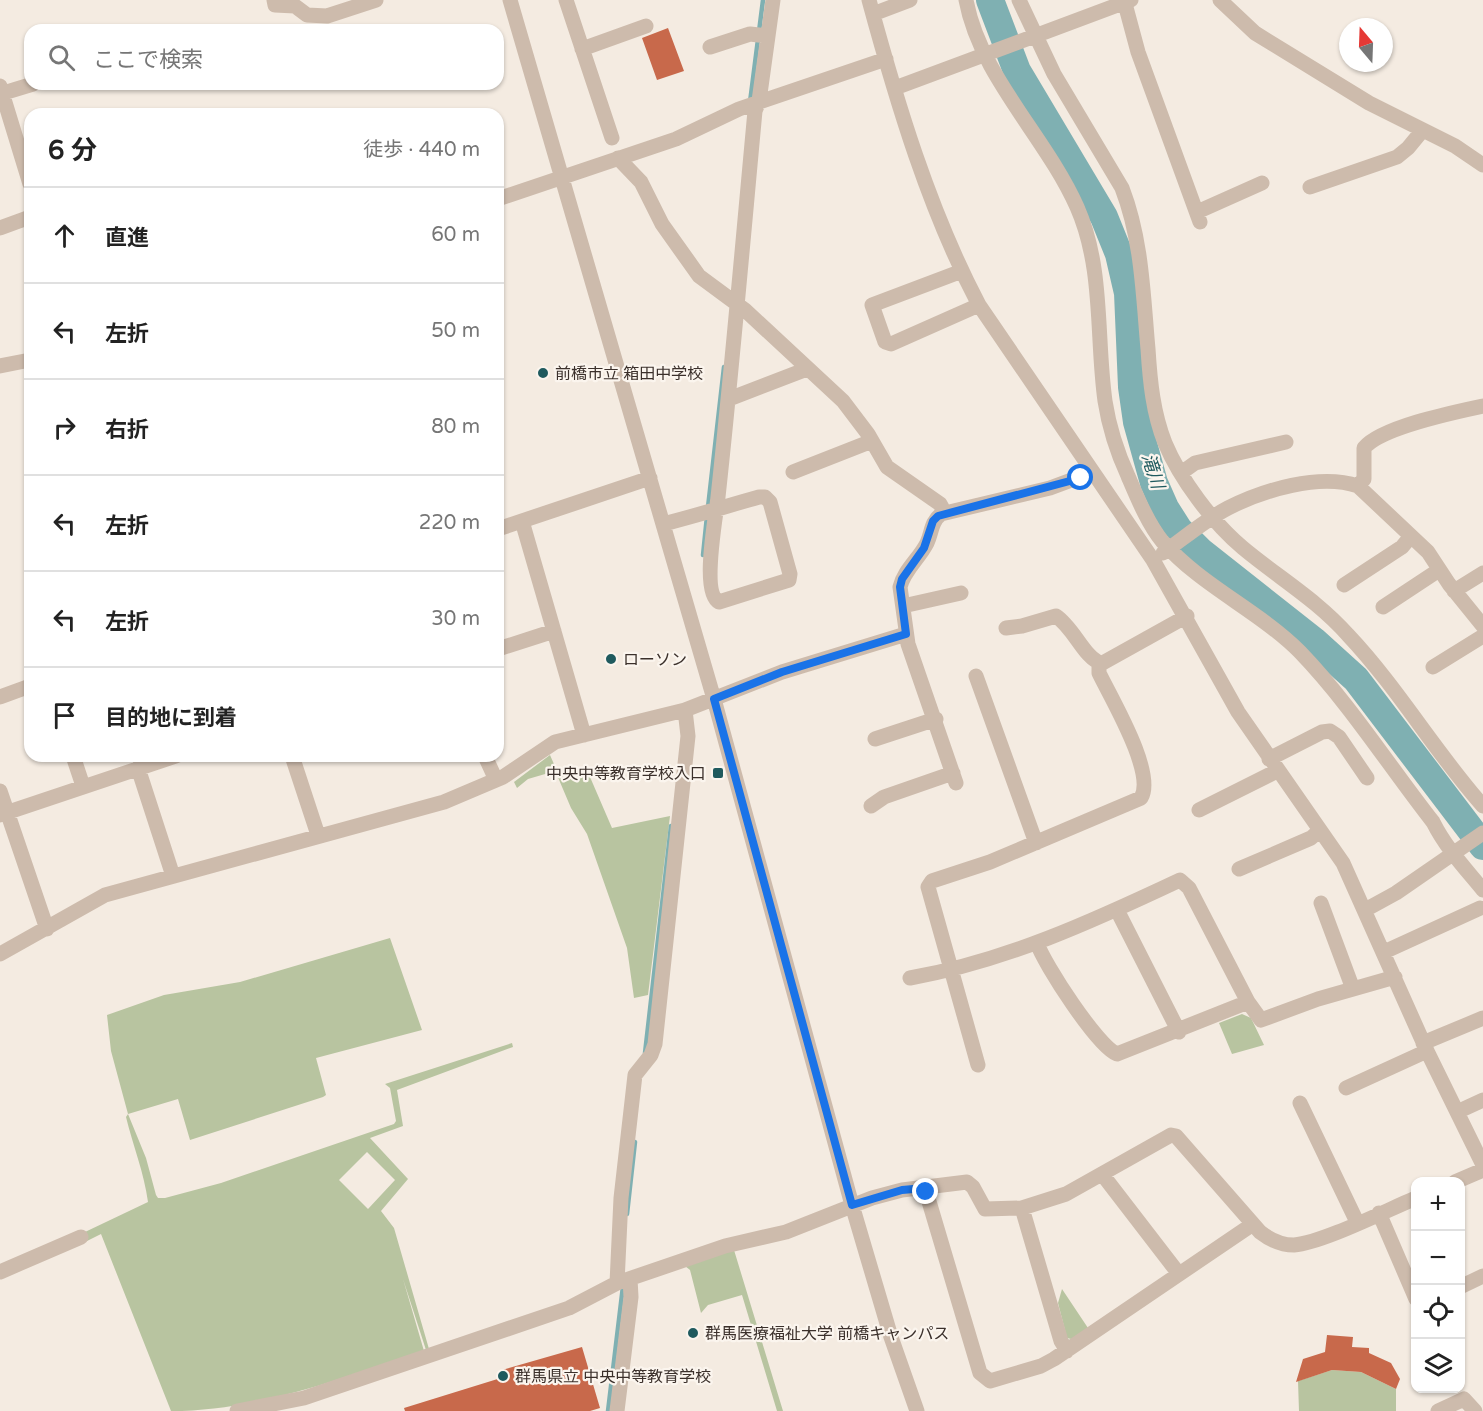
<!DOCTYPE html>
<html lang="ja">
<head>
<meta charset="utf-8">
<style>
  body { margin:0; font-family:"Varela Round","Noto Sans JP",sans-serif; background:#f6f6f6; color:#222 }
  .controls { position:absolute; right:18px; bottom:18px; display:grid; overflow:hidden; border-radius:12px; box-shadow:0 2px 4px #0004 }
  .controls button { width:54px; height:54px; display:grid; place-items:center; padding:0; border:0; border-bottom:2px solid #e0e0e0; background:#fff; color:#222; font:30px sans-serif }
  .compass { position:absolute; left:1339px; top:18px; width:54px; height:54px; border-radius:50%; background:#fff; box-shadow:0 2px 4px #0004; rotate:341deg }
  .stop { position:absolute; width:18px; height:18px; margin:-14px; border:4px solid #1a73e8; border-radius:50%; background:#fff }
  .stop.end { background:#1a73e8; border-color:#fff; box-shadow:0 2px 6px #0008 }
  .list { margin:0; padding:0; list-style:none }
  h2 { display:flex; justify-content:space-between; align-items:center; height:78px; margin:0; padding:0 24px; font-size:26px }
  h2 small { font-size:20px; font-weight:400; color:#767676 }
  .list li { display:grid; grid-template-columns:39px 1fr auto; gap:18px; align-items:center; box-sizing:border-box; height:96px; padding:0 24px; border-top:2px solid #e0e0e0 }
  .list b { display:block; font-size:22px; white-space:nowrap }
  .list em { font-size:20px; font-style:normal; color:#767676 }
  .icon { flex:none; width:33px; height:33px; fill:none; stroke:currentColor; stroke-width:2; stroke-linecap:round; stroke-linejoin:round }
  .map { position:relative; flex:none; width:1483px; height:1411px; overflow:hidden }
  .search { position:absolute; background:#fff; box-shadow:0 2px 4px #0004; left:24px; top:24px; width:480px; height:66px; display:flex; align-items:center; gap:15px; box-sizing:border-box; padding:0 21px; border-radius:18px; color:#767676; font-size:22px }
  .panel { position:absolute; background:#fff; box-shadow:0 2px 4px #0004; left:24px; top:108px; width:480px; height:654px; border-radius:18px }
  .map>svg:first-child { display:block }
  .green { fill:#b8c4a0; fill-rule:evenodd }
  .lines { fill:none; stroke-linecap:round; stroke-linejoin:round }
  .stream { stroke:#7fb0b2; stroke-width:4.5 }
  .river { stroke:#7fb0b2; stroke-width:28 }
  .building { fill:#c8694b }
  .minor { stroke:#cdbbac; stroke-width:15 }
  .route { stroke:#1a73e8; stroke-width:8 }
  .poi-dot { fill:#1f5a5e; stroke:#fbf5ee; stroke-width:2 }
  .labels { text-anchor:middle; stroke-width:4.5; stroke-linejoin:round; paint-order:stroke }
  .poi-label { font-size:16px; fill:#3b302b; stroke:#fbf5ee; text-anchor:start }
  .water-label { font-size:18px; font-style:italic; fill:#1f5a5e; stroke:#fbf5ee }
</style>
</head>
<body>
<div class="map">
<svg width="1483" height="1411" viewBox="0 0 1483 1411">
  <rect width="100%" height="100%" fill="#f4ebe1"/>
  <path class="green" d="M 550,755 L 557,771 L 590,777 L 612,828 L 670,816 L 648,995 L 634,998 L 627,948 L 587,834 L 571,808 L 557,775 L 552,772 L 528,779 L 517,788 L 514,782 Z
    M 390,938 L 422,1030 L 316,1058 L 326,1095 L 323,1097 L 190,1140 L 178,1099 L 128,1114 L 146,1158 L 156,1195 L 158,1198 L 165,1198 L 221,1183 L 394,1124 L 396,1121 L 390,1088 L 385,1084 L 512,1043 L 513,1047 L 397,1090 L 403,1126 L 370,1138 L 408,1179 L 381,1211 L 394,1228 L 429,1349 L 426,1350 L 403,1279 L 424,1351 C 341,1378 259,1411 171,1411 L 101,1234 L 87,1241 L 85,1232 L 148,1202 C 144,1172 133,1146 126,1117 L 128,1114 L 111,1051 L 107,1015 L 164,995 L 240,982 ZM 367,1152 L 395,1180 L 368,1209 L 339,1180 Z
    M 1242,1014 L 1251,1018 L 1264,1045 L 1232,1054 L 1219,1023 Z
    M 734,1250 L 783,1411 L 777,1411 L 742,1295 L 708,1305 L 701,1313 L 690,1270 L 685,1266 Z
    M 1062,1289 L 1090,1331 L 1075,1340 L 1067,1338 L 1058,1303 Z
    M 1332,1370 L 1361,1372 L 1396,1389 L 1396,1411 L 1299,1411 L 1298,1381 Z"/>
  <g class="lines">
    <path class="stream" d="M 750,102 L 763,0
      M 708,507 L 724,367
      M 703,555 L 707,516
      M 645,1053 L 671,826
      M 627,1214 L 635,1142
      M 608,1411 L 623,1286"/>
    <path class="river" d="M 990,0 L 1017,71 L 1104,217 L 1119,254 L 1128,293 L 1132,387 L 1137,422 L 1154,483 L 1165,508 L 1179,530 L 1200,551 L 1314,641 L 1356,679 L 1483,846"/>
  </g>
  <path class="building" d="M 668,28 L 684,71 L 657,80 L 642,38 Z
    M 1327,1335 L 1353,1337 L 1352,1347 L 1369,1348 L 1369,1353 L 1391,1363 L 1400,1379 L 1396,1389 L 1361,1372 L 1332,1370 L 1296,1382 L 1303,1359 L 1325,1352 Z
    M 582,1347 L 600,1408 L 590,1411 L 405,1411 L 404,1408 L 504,1377 L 502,1370 Z"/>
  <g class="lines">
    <path class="minor" d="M 274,0 L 275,5 L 295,6 L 307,15 L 327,16 L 376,0
      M 510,0 L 714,699 L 852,1205 L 891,1337 L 917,1411
      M 566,0 L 612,138
      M 869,0 C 897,103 929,210 979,305 L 1153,560 L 1238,712 L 1343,863 L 1427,1051 L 1483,1165
      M 966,0 C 980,76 1046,137 1077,207 C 1104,268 1096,337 1105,401 C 1109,427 1117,452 1128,476 C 1137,497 1148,524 1162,541 C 1201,586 1258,610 1300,652 C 1350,704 1389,766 1433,822 C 1446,848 1465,868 1483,890
      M 1019,0 L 1054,74 L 1122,188 C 1142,240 1143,294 1148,349 C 1150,381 1153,413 1165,443 C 1180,479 1213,523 1243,548 C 1279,578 1317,600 1348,635 C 1398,688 1435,752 1483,806
      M 1124,0 L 1138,52 L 1200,222
      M 1220,0 L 1255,33 L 1369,103 L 1455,146 L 1483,165
      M 873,14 L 910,0
      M 710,47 L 750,34 L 767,36
      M 582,49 L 646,26
      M 0,86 L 30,184
      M 895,88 L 1131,0
      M 0,94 L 33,84
      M 618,158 L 641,182 L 662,224 L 699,276 L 745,310 L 843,401 L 868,434 L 887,467 L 940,504 L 945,513
      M 1310,187 L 1397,157 L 1408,148 L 1422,131
      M 498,199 L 676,139 L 739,109 L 886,59
      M 1197,212 L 1262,183
      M 0,228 L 30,217
      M 962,271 L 872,305 L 885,342 L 891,344 L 979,305
      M 0,366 L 30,360
      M 729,399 L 807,369
      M 793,472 L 872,441
      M 1181,473 L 1195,463 L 1286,442
      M 1358,486 L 1364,479 L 1364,448 C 1381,427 1455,412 1483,406
      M 522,521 L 584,735
      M 663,524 C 695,516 727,506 759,497 L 765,497 L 770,502 L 790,574 L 789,580 L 719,602 C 701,593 716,516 718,497 C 732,368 743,240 755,111 L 759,101 L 773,0
      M 498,529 L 650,478
      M 1163,553 C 1184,538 1205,520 1228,508 C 1264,490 1319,473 1358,486 L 1428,552 L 1449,584 L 1483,626
      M 1344,585 L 1402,547 L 1411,536
      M 1454,591 L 1483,573
      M 903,606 L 961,593
      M 1383,607 L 1439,570
      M 1006,628 L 1022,626 L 1056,616 C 1074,628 1085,659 1101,663
      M 498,649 L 554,631
      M 1433,667 L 1483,636
      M 976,676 L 1036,843
      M 0,697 L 30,686
      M 875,739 L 936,719
      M 73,756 L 83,786
      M 292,756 L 318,835
      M 485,756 L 496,780
      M 1269,759 L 1322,732 L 1330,731 L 1339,737 L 1367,778
      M 138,768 L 173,876
      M 956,783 L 908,644 L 900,587 C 904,570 919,559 927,543 C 932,532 931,522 941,514 L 1050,488 L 1093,472
      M 0,791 L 47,929
      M 871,806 L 884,797 L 953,773
      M 1199,810 L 1277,771
      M 0,815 L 176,756
      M 1239,869 L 1311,838 L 1320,830
      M 1321,903 L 1353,989
      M 1117,910 L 1179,1032
      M 1365,910 L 1396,893 L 1483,833
      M 1037,943 C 1044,964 1098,1047 1117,1054 L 1248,1002
      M 1384,952 L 1480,908
      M 0,954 L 105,895 L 444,802 L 503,777 L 555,742 L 685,710 L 782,672 L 906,634
      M 910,978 C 1006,961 1093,921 1180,880 L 1189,888 L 1248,1002 L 1261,1020 L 1318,999 L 1395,977
      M 1423,1043 L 1483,1018
      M 978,1065 L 928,887 L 932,881 L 990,862 L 1141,798 C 1156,773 1111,698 1099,673 L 1099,665 L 1187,616
      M 1346,1088 L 1427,1051
      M 1300,1103 L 1357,1222
      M 1457,1112 L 1483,1100
      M 1102,1174 L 1179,1274
      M 1455,1182 L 1483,1170
      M 925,1188 L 980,1373 L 990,1381 L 1041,1366 L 1054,1359 L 1253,1224
      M 1022,1208 L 1061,1341 L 1067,1351
      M 1379,1213 L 1416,1299
      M 0,1272 L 81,1237
      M 617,1283 L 621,1198 L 635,1075 L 651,1055 L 655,1044 L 688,736 L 685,710
      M 1460,1287 L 1483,1276
      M 237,1411 L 304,1398 L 569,1308 L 617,1283 L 725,1246 L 786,1232 L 872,1198 L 902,1190 L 967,1182 L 973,1187 L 985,1209 L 1022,1208 L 1066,1194 L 1171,1135 L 1176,1136 L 1260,1232 C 1269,1239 1282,1245 1294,1245 C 1322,1243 1387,1210 1416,1198
      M 617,1411 L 631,1297 L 630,1279
      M 1438,1411 L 1464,1399 L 1475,1411"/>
  </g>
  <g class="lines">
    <path class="route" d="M 926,1192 L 925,1188 L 902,1190 L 852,1205 L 714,699 L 782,672 L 906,634 L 900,587 L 902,579 L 924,548 L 933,521 L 938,516 L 1081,478"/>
  </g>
  <g class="poi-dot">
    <circle cx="543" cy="373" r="6"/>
    <circle cx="611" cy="659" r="6"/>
    <rect x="712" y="767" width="12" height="12" rx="3"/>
    <circle cx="693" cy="1333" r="6"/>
    <circle cx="503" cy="1376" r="6"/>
  </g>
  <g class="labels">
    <g class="poi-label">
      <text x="555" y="379">前橋市立 箱田中学校</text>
      <text x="623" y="665">ローソン</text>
      <text x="706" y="779" text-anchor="end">中央中等教育学校入口</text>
      <text x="705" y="1339">群馬医療福祉大学 前橋キャンパス</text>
      <text x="515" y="1382">群馬県立 中央中等教育学校</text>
    </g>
    <g class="water-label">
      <text transform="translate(1153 471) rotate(72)" y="6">滝川</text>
    </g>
  </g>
</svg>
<div class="controls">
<button>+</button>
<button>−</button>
<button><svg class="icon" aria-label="locate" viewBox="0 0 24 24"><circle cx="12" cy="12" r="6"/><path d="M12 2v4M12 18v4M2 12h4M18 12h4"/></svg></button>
<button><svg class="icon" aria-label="layers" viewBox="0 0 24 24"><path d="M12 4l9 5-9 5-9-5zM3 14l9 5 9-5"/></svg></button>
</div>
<svg class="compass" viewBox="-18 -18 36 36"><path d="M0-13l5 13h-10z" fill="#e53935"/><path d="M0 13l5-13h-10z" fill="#767676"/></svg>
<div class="stop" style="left:1081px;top:478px"></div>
<div class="stop end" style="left:926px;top:1192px"></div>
<div class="search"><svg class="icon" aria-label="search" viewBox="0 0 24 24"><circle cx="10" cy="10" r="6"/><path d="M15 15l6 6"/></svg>ここで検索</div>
<section class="panel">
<h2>6 分<small>徒歩 · 440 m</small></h2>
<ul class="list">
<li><svg class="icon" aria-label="ahead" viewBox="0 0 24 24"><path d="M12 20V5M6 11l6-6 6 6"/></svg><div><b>直進</b></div><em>60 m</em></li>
<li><svg class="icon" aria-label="left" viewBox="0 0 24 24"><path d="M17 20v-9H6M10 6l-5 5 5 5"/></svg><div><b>左折</b></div><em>50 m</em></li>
<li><svg class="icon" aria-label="right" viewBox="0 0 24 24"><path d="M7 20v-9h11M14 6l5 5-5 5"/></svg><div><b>右折</b></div><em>80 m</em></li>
<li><svg class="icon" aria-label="left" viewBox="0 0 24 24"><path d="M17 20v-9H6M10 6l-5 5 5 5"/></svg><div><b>左折</b></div><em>220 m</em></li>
<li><svg class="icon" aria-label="left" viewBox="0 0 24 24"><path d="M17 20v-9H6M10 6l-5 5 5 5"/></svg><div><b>左折</b></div><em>30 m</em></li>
<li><svg class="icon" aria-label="arrive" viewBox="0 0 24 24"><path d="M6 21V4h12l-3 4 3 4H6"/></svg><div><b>目的地に到着</b></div></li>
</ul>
</section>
</div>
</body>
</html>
